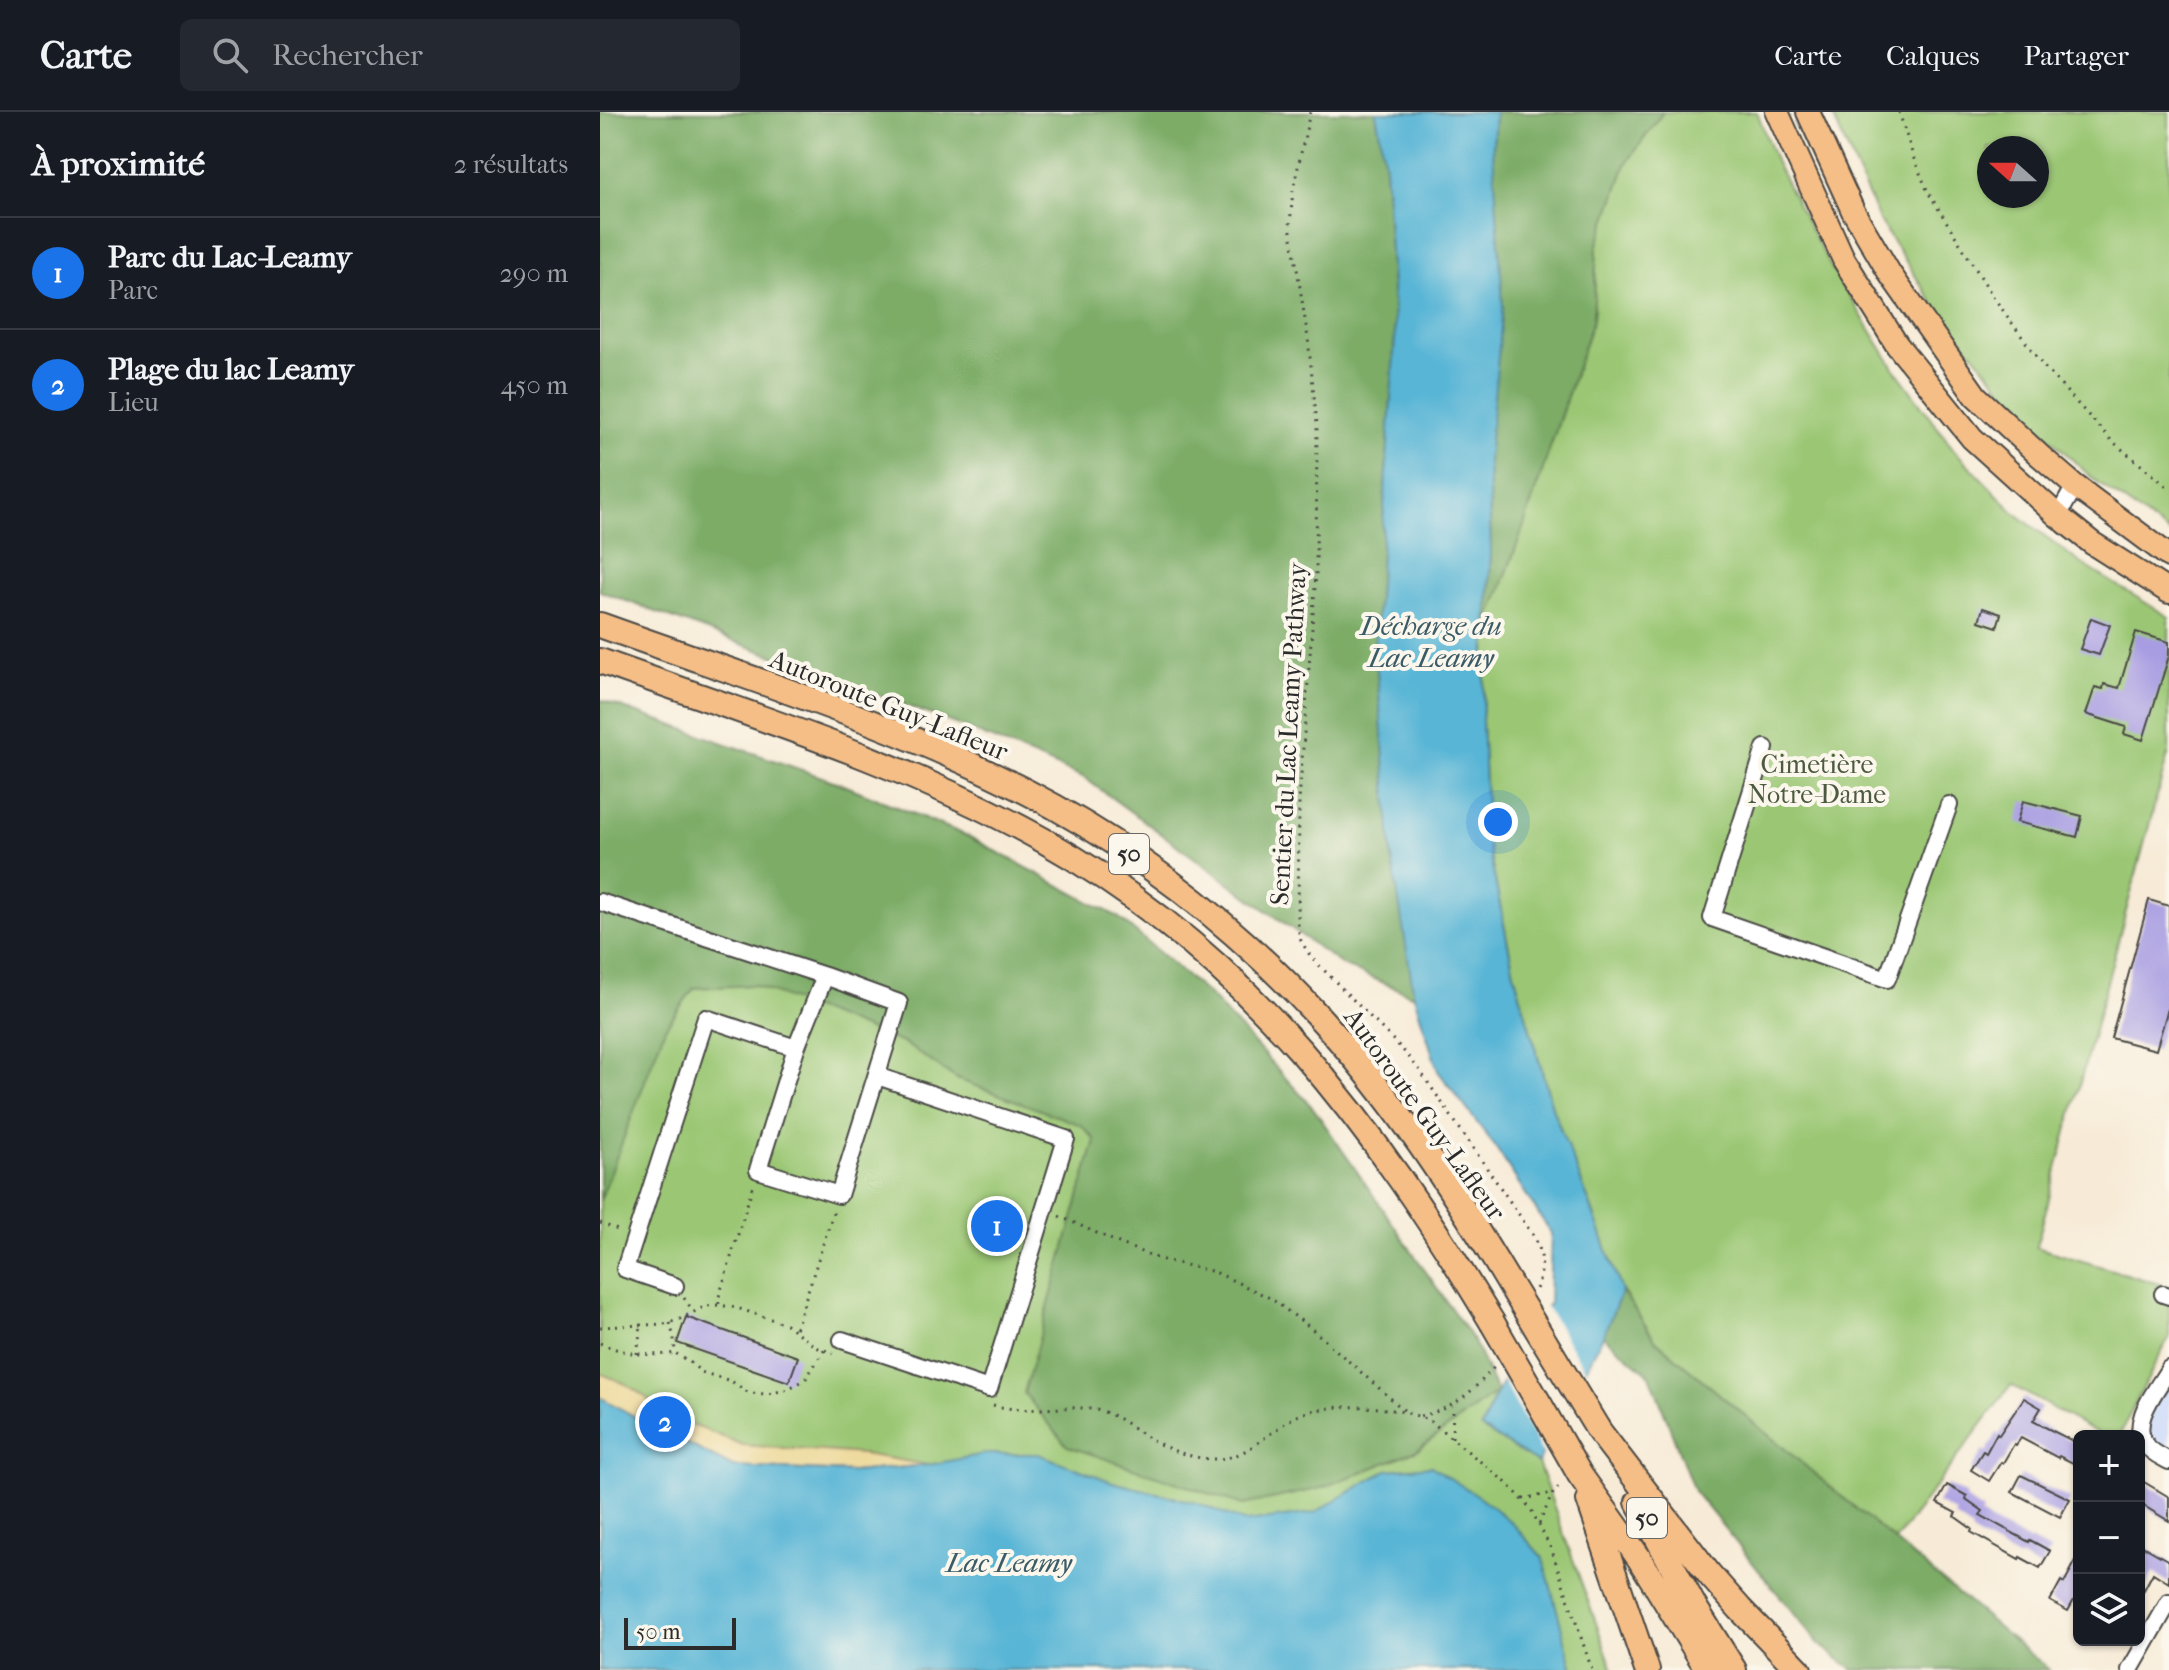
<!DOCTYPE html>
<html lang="fr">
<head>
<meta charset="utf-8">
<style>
  body { margin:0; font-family:"IM FELL French Canon",serif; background:#242831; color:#f1f3f6 }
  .controls { position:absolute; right:24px; bottom:24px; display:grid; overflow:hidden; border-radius:12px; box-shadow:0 2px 6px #0004 }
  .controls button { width:72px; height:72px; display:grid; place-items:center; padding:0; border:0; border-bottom:2px solid #363941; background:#171b24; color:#f1f3f6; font:40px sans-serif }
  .compass { position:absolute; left:1377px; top:24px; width:72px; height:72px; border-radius:50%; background:#171b24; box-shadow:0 2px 6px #0004; rotate:291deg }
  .scale { position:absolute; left:24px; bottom:20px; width:112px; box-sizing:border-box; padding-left:8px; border:4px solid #2b2b2b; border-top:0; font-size:22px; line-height:28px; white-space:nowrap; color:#2b2b2b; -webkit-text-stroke:6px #fbf7ec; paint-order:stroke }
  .you { position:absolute; left:898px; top:710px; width:28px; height:28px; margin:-20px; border:6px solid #fff; border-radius:50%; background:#1a73e8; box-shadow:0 0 0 12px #1a73e833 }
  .badge { display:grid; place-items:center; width:52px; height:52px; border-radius:50%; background:#1a73e8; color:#fff; font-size:26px; font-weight:700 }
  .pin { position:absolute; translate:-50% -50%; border:4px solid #fff; box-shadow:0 2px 8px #0006 }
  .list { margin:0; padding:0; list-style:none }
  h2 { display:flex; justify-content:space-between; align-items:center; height:104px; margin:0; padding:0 32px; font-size:34px }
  h2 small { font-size:26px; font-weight:400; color:#9ea1a6 }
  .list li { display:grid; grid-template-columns:52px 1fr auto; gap:24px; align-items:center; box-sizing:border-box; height:112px; padding:0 32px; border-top:2px solid #363941 }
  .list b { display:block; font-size:30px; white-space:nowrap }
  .list p { margin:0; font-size:26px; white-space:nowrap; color:#9ea1a6 }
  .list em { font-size:26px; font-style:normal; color:#9ea1a6 }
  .icon { flex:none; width:44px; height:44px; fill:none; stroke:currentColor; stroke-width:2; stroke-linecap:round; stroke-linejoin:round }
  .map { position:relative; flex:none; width:1569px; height:1558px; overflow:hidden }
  header { display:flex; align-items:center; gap:48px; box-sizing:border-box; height:112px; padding:0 40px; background:#171b24; border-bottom:2px solid #363941 }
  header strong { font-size:38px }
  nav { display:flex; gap:44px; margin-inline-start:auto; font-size:28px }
  .search { width:560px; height:72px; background:#242831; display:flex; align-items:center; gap:20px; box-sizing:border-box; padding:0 28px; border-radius:12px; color:#9ea1a6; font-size:30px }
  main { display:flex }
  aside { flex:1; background:#171b24 }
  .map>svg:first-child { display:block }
  .built { fill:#cedbfa }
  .green { fill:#9bc774; stroke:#637950; stroke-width:2; fill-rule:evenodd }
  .forest { fill:#7cac66; stroke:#546c48; stroke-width:2 }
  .sand { fill:#eeda9e; stroke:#8c8264; stroke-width:2 }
  .water { fill:#58b5d6; stroke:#427080; stroke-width:2 }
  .pier { fill:#f7ebd7 }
  .building { fill:#a89de2 }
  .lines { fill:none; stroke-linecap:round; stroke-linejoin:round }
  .minor-casing { stroke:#4a4845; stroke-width:20 }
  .major-casing { stroke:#4a4845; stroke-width:26 }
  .highway-casing { stroke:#4a4845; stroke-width:28 }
  .path { stroke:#4a4845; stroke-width:3; stroke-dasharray:2 6; stroke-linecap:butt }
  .minor { stroke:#fff; stroke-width:16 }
  .major { stroke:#f6be87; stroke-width:22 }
  .highway { stroke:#f6be87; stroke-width:24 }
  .highway-bridge-casing { stroke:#4a4845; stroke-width:28; stroke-linecap:butt }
  .highway-bridge { stroke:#f6be87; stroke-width:24 }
  .labels { text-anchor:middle; stroke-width:8; stroke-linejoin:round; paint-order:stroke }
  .shield { fill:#fbf7ec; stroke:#696865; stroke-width:2 }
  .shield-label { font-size:24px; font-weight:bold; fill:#2b2b2b }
  .street-label { font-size:26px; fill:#2b2b2b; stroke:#fbf7ec }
  .park-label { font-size:26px; fill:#4d5a41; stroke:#fbf7ec }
  .water-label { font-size:28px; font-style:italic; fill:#3b5b67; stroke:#fbf7ec }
</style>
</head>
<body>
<header>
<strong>Carte</strong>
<div class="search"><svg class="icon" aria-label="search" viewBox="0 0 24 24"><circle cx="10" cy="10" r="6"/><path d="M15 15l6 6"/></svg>Rechercher</div>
<nav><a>Carte</a><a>Calques</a><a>Partager</a></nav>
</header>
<main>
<aside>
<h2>À proximité<small>2 résultats</small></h2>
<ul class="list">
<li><span class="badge">1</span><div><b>Parc du Lac-Leamy</b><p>Parc</p></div><em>290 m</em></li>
<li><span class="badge">2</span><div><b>Plage du lac Leamy</b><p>Lieu</p></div><em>450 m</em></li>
</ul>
</aside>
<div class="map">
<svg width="1569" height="1558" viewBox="0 0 1569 1558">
  <rect width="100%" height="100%" fill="#fbf7ec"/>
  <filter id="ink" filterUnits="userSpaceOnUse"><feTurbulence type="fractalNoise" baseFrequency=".0125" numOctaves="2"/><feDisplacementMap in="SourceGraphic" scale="16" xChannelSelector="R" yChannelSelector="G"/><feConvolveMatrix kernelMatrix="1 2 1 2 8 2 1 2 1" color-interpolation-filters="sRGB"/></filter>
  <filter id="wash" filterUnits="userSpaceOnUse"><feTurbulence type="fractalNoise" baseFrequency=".006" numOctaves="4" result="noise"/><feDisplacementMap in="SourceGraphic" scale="32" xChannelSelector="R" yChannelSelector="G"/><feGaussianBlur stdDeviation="1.8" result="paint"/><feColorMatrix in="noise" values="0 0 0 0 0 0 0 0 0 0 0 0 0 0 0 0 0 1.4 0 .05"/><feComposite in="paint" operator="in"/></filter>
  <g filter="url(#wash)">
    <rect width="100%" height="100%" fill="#f7ebd7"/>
    <path class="built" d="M 1569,1257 L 1569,1349 L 1552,1339 L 1540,1310 Z"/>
    <path class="green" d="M 1063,0 L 1157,0 L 1176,51 L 1228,150 L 1294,256 L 1355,339 L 1415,401 L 1479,450 L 1569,505 L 1569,639 L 1436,1135 L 1569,1175 L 1569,1225 L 1519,1324 L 1503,1324 L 1411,1273 L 1294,1430 L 1056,1229 L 1022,1179 L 990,1092 L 953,998 L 914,861 L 888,734 L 882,609 L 888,512 L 921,422 L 993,207 L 997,135 L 1026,52 Z
      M 1231,0 L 1569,0 L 1569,421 L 1493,367 L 1418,296 L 1337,197 L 1280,110 ZM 1437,36 L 1437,84 L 1389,84 L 1389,36 Z
      M 0,588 L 239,671 L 368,724 L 518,805 L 612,886 L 714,997 L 874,1230 L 897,1280 L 881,1316 L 938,1351 L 1013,1558 L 0,1558 Z"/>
    <path class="forest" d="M 0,0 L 776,0 L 785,54 L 795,225 L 775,533 L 792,736 L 814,884 L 742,853 L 483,665 L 358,613 L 0,479 Z
      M 895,0 L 1063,0 L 1026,52 L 997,135 L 993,207 L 921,422 L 888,512 L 891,439 L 888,347 L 893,36 Z
      M 0,588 L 239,671 L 367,724 L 518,805 L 612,886 L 714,997 L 874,1230 L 897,1280 L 817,1338 L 722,1376 L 643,1393 L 467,1334 L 424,1281 L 495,1028 L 481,1013 L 357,967 L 305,932 L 154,873 L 94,876 L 65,916 L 0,1089 Z
      M 1022,1179 L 1056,1229 L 1449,1558 L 1253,1558 L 1219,1532 L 1094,1379 L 1050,1263 L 1003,1224 Z"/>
    <path class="sand" d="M 0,1261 L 26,1272 L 78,1307 L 143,1333 L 263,1342 L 328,1353 L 252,1360 L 133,1355 L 50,1313 L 0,1285 Z"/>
    <path class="water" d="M 776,0 L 895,0 L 893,36 L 903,194 L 888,347 L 891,439 L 882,609 L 888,734 L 914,861 L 953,998 L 990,1092 L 1022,1179 L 1003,1224 L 938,1351 L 881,1316 L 897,1280 L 949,1191 L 951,1121 L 894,1033 L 838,959 L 814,884 L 792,746 L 775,533 L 795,225 L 785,54 Z
      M 0,1285 L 50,1313 L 133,1355 L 252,1360 L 328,1353 L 384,1342 L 438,1342 L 513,1370 L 597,1391 L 646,1410 L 714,1401 L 787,1358 L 831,1354 L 881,1386 L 911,1410 L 943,1446 L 973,1558 L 0,1558 Z"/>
    <path class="pier" d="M 944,1191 L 988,1262 L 945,1346 L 901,1265 Z"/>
    <g id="blocks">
      <path class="building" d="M 1383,496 L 1401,502 L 1397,515 L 1379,509 Z
        M 1491,506 L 1510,513 L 1499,543 L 1480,537 Z
        M 1536,520 L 1569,530 L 1569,544 L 1543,628 L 1524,622 L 1526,615 L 1486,602 L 1495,575 L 1503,577 L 1504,572 L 1519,576 Z
        M 1423,689 L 1482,704 L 1477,725 L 1417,710 Z
        M 1549,788 L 1569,794 L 1569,893 L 1556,938 L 1511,926 Z
        M 86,1205 L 198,1245 L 189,1270 L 77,1231 Z
        M 1424,1286 L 1441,1296 L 1433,1309 L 1479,1332 L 1479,1354 L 1459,1344 L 1458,1346 L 1421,1326 L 1416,1333 L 1414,1332 L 1403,1351 L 1401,1350 L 1389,1369 L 1371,1358 L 1383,1339 L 1386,1341 L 1397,1321 L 1399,1323 Z
        M 1421,1363 L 1470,1387 L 1460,1405 L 1412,1380 Z
        M 1539,1367 L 1569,1385 L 1569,1409 L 1539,1391 Z
        M 1347,1373 L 1367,1384 L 1366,1387 L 1383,1399 L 1380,1403 L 1429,1430 L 1430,1428 L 1450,1439 L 1440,1456 L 1420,1445 L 1419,1447 L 1371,1420 L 1372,1417 L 1354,1404 L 1356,1401 L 1337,1391 Z
        M 1539,1432 L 1569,1449 L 1569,1471 L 1553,1461 L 1539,1487 Z
        M 1479,1443 L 1479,1479 L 1468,1499 L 1450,1489 L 1461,1469 L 1464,1471 Z"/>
    </g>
  </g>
  <g filter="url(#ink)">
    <use href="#blocks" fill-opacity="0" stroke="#4a4845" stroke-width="2"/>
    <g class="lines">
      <g class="minor-casing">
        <path id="minor" d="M 1458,404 L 1475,374
          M 1165,636 L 1112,806 L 1287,867 L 1349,693
          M 0,790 L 225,864 L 299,891 L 239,1083 L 158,1058 L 196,936 L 225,864
          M 75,1174 L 25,1157 L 106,906 L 196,936
          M 1563,1182 L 1569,1184
          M 242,1228 L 389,1277 L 466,1027 L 277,964
          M 1569,1257 C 1557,1278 1527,1312 1547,1334 C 1552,1341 1562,1345 1569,1349
          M 1530,1558 L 1569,1490"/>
      </g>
      <g class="major-casing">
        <path id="major" d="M 1177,0 L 1244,148 L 1297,233 L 1372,326 L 1458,404 L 1492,431 L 1569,480
          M 1208,0 L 1253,99 L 1290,162 L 1376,284 L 1439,343 L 1475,374 L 1569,444"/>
      </g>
      <g class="highway-casing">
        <path id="highway" d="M 0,513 C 153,568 312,616 455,695 C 553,750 643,822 719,905 C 792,985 853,1078 909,1171
          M 0,549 C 150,603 304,650 443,728 C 648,843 773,1012 892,1210
          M 940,1293 L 980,1363 L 1039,1446 L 1108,1558
          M 999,1319 L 1109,1462 L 1140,1497 L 1199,1558
          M 989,1388 L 1047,1558
          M 1038,1390 L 1094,1494 L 1134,1558"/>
      </g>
      <path class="path" d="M 710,0 L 693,78 L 690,113 L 708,226 L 717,312 L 716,462 L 699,689 L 698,816 L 701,829 L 711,845 L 802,937 L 818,956 L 933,1123 C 944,1141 944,1158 936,1177
        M 1299,0 L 1314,47 L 1328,80 L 1392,183 L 1443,254 L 1512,329 L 1569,376
        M 459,1104 L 521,1132 L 559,1147 L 615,1160 L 670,1186 L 711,1216 L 806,1300
        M 0,1111 L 20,1119
        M 84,1186 L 93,1199
        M 119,1192 L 118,1188 L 153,1073
        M 70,1211 L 74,1226 L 75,1241 L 91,1251 L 101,1260 L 131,1269 L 149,1281 L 168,1282 L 185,1278 L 205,1268 L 225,1237
        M 0,1215 L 64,1212 L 78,1208 L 106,1194 L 119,1193 L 137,1196 L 186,1212 L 216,1235 L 233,1241
        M 195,1216 L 197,1213 L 234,1098
        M 0,1231 C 24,1242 49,1245 75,1241
        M 37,1242 L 41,1214
        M 393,1293 C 429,1304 467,1290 501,1299 C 519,1304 534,1317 549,1326 C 568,1338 595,1348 618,1347 C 648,1346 671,1317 697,1304 C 729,1289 804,1293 833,1311 L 909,1373 L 931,1397 L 952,1439 L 992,1558
        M 820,1304 C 855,1297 872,1280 895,1254
        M 852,1326 L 853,1294
        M 923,1387 L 953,1381
        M 939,1412 L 953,1381 L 961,1373"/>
      <use href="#minor" class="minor"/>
      <use href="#major" class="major"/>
      <use href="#highway" class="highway"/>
      <g class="highway-bridge-casing">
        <path id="highway-bridge" d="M 909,1171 L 999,1319
          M 892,1210 L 940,1293"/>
      </g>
      <use href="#highway-bridge" class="highway-bridge"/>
    </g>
  </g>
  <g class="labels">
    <g class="shield">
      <rect x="509" y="722" width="40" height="40" rx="6"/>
      <rect x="1027" y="1386" width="40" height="40" rx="6"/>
    </g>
    <g class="shield-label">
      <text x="529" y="750">50</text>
      <text x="1047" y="1414">50</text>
    </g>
    <g class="street-label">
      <text transform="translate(289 593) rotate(22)" y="9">Autoroute Guy-Lafleur</text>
      <text transform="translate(688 622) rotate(-87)" y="9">Sentier du Lac Leamy Pathway</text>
      <text transform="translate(825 1002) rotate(54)" y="9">Autoroute Guy-Lafleur</text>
    </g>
    <g class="park-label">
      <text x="1217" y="661">Cimetière<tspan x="1217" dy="30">Notre-Dame</tspan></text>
    </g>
    <g class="water-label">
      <text x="831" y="523">Décharge du<tspan x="831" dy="32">Lac Leamy</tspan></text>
      <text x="409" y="1460">Lac Leamy</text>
    </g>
  </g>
</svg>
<div class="controls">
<button>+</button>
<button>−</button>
<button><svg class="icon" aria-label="layers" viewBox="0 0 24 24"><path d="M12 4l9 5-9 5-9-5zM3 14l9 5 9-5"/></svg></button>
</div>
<svg class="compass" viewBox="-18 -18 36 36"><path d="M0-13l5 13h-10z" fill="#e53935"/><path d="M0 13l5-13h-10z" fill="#9ea1a6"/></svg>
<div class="scale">50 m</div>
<div class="you"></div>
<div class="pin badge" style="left:397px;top:1114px">1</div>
<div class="pin badge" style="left:65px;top:1310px">2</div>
</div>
</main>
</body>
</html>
